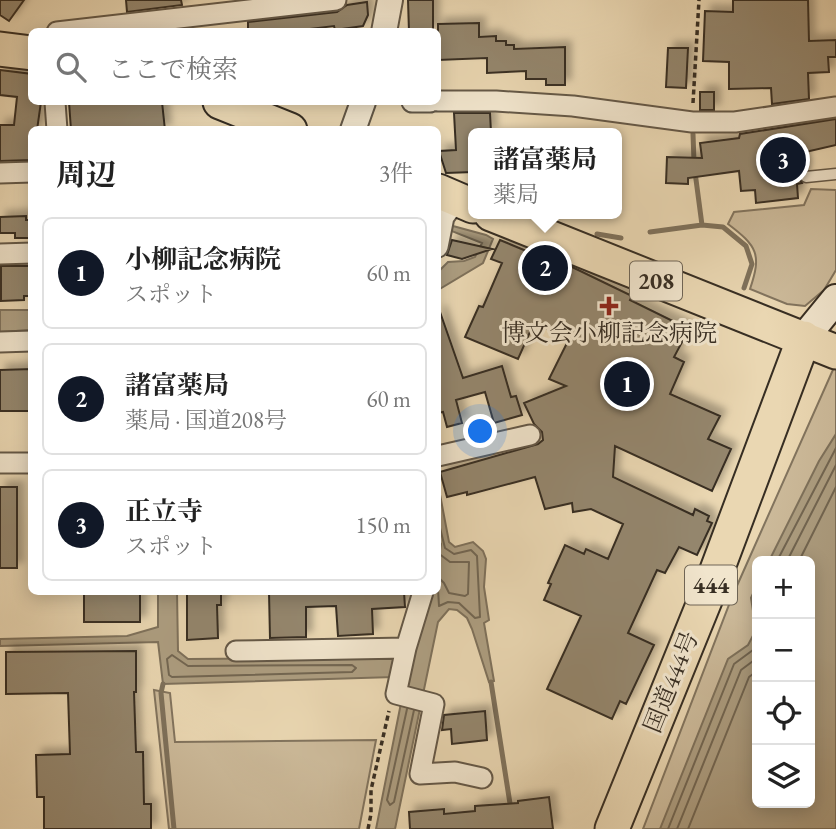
<!DOCTYPE html>
<html lang="ja">
<head>
<meta charset="utf-8">
<style>
  body { margin:0; font-family:"EB Garamond","Noto Serif JP",serif; background:#f6f6f6; color:#222 }
  .controls { position:absolute; right:21px; bottom:21px; display:grid; overflow:hidden; border-radius:10px; box-shadow:0 4px 18px #0003 }
  .controls button { width:63px; height:63px; display:grid; place-items:center; padding:0; border:0; border-bottom:2px solid #e0e0e0; background:#fff; color:#222; font:35px sans-serif }
  .you { position:absolute; left:481px; top:432px; width:24px; height:24px; margin:-18px; border:5px solid #fff; border-radius:50%; background:#1a73e8; box-shadow:0 0 0 10px #1a73e833 }
  .badge { display:grid; place-items:center; width:46px; height:46px; border-radius:50%; background:#111827; color:#fff; font-size:23px; font-weight:700 }
  .pin { position:absolute; translate:-50% -50%; border:4px solid #fff; box-shadow:0 2px 7px #0006 }
  .popup { position:absolute; left:468px; top:128px; width:154px; height:91px; box-sizing:border-box; display:grid; place-content:center; border-radius:10px; background:#fff; filter:drop-shadow(0 2px 5px #0005); font-size:23px; white-space:nowrap; color:#767676 }
  .popup b { font-size:26px; color:#222 }
  .popup::after { content:''; position:absolute; left:50%; top:100%; margin-left:-14px; border:14px solid transparent; border-top-color:#fff }
  .list { margin:0; padding:0; list-style:none }
  h2 { display:flex; justify-content:space-between; align-items:center; height:91px; margin:0; padding:0 28px; font-size:30px }
  h2 small { font-size:23px; font-weight:400; color:#767676 }
  .list li { display:grid; grid-template-columns:46px 1fr auto; gap:21px; align-items:center; box-sizing:border-box; height:112px; margin:0 14px 14px; padding:0 14px; border:2px solid #e0e0e0; border-radius:10px }
  .list b { display:block; font-size:26px; white-space:nowrap }
  .list p { margin:0; font-size:23px; white-space:nowrap; color:#767676 }
  .list em { font-size:23px; font-style:normal; color:#767676 }
  .icon { flex:none; width:38px; height:38px; fill:none; stroke:currentColor; stroke-width:2; stroke-linecap:round; stroke-linejoin:round }
  .map { position:relative; flex:none; width:836px; height:829px; overflow:hidden }
  .search { position:absolute; background:#fff; box-shadow:0 4px 18px #0003; left:28px; top:28px; width:413px; height:77px; display:flex; align-items:center; gap:18px; box-sizing:border-box; padding:0 24px; border-radius:10px; color:#767676; font-size:26px }
  .panel { position:absolute; background:#fff; box-shadow:0 4px 18px #0003; left:28px; top:126px; width:413px; height:469px; border-radius:10px }
  .map>svg:first-child { display:block }
  .green { fill:#ccba9a; stroke:#82745e; stroke-width:2 }
  .water { fill:#ad9e81; stroke:#7e715b; stroke-width:2 }
  .lines { fill:none; stroke-linecap:round; stroke-linejoin:round }
  .shore { stroke:#726652; stroke-width:2 }
  .stream { stroke:#7e715b; stroke-width:5 }
  .building { fill:#94866d; stroke:#372e23; stroke-width:2; filter:url(#shadow) }
  .service-casing { stroke:#645847; stroke-width:13 }
  .minor-casing { stroke:#645847; stroke-width:23 }
  .tertiary-casing { stroke:#645847; stroke-width:28 }
  .secondary-casing { stroke:#372e23; stroke-width:32 }
  .trunk-casing { stroke:#372e23; stroke-width:37 }
  .path { stroke:#372e23; stroke-width:3.5; stroke-dasharray:5 3.5; stroke-linecap:butt }
  .service { stroke:#f1e5cd; stroke-width:10 }
  .minor { stroke:#f1e5cd; stroke-width:19 }
  .tertiary { stroke:#f1e5cd; stroke-width:24 }
  .secondary { stroke:#f1e5cd; stroke-width:28 }
  .trunk { stroke:#ead7b2; stroke-width:33 }
  .poi-dot { fill:#8f2418; stroke:#f1e5cd; stroke-width:2.5 }
  .labels { text-anchor:middle; stroke-width:6; stroke-linejoin:round; paint-order:stroke }
  .shield { fill:#f1e5cd; stroke:#6f6556; stroke-width:2 }
  .shield-label { font-size:23px; font-weight:bold; fill:#372e23 }
  .poi-label { font-size:24px; fill:#372e23; stroke:#f1e5cd }
  .street-label { font-size:24px; fill:#372e23; stroke:#f1e5cd }
</style>
</head>
<body>
<div class="map">
<svg width="836" height="829" viewBox="0 0 836 829">
  <defs>
    <filter id="shadow"><feDropShadow dx="6" dy="-6" stdDeviation="3.5" flood-color="#0004"/></filter>
  </defs>
  <rect width="100%" height="100%" fill="#ead7b2"/>
  <filter id="stains"><feTurbulence type="fractalNoise" baseFrequency=".00286" numOctaves="4"/><feColorMatrix values="0 0 0 0 .2 0 0 0 0 .09 0 0 0 0 .02 0 0 0 .5 -.17"/></filter>
  <radialGradient id="worn" r=".72"><stop offset=".6" stop-color="#630" stop-opacity="0"/><stop offset="1" stop-color="#630" stop-opacity=".3"/></radialGradient>
  <path class="green" d="M 811,189 L 836,190 L 836,270 L 824,290 L 805,306 L 787,304 L 750,289 C 762,254 757,246 728,224 L 734,212 L 804,205 Z
    M 836,363 L 836,459 L 782,561 L 757,561 L 757,671 L 674,829 L 643,829 L 732,597 Z
    M 154,690 L 170,693 L 175,742 L 376,740 L 359,829 L 169,829 Z"/>
  <path class="water" d="M 453,226 L 486,235 L 493,239 L 483,263 L 438,290 L 438,272 L 448,262 L 464,261 L 475,257 L 482,243 L 449,230 Z
    M 0,310 L 31,310 L 31,330 L 0,332 Z
    M 836,434 L 836,829 L 660,829 L 728,659 L 748,645 L 756,630 L 751,598 L 757,585 L 757,803 L 810,803 L 810,561 L 769,561 L 819,461 Z
    M 438,484 L 449,542 L 455,547 L 473,542 L 483,551 L 486,559 L 484,587 L 489,620 L 484,623 L 494,681 L 489,682 L 472,629 L 467,618 L 457,610 L 449,609 L 438,622 L 395,829 L 376,829 L 404,688 L 394,677 L 163,684 L 158,642 L 0,646 L 0,639 L 127,636 L 158,627 L 158,592 L 177,592 L 178,651 L 188,659 L 412,657 L 432,592 L 438,592 L 438,562 L 441,544 L 438,540 Z"/>
  <g class="lines">
    <path class="shore" d="M 438,520 L 445,548 L 454,554 L 471,550 L 477,556 L 480,617 L 475,618 L 459,603 L 448,602 L 439,606 L 438,589
      M 438,553 L 450,562 L 469,562 L 468,594 L 465,596 L 449,593 L 444,583 L 438,577
      M 777,561 L 836,448
      M 787,561 L 836,465
      M 799,561 L 836,487
      M 172,655 L 188,666 L 352,665 L 356,668 L 352,672 L 172,677 L 169,675 L 167,659 Z
      M 407,709 L 387,800 L 390,805 L 394,802 L 414,710
      M 668,829 L 734,664 L 753,650 L 757,643
      M 677,829 L 741,670 L 757,658
      M 688,829 L 749,677 L 757,671"/>
    <path class="stream" d="M 693,134 L 694,162
      M 695,172 L 702,225
      M 650,232 L 702,225 L 723,227 L 746,246 L 752,264 L 744,288
      M 597,234 L 621,238
      M 491,682 L 511,810
      M 163,684 L 161,693 L 174,829"/>
  </g>
  <path class="building" d="M 0,0 L 24,0 L 9,21 L 0,15 Z
    M 126,0 L 181,0 L 182,5 L 127,12 Z
    M 408,0 L 433,0 L 433,32 L 409,32 Z
    M 733,0 L 808,0 L 809,41 L 836,40 L 836,57 L 828,57 L 829,72 L 808,73 L 809,99 L 772,104 L 771,88 L 729,89 L 729,62 L 703,61 L 705,11 L 733,12 Z
    M 367,2 L 368,15 L 363,26 L 335,30 L 334,26 L 285,32 L 248,32 L 248,22 L 337,12 L 347,5 Z
    M 479,23 L 479,37 L 496,36 L 496,41 L 506,41 L 506,45 L 514,45 L 514,49 L 565,47 L 565,85 L 546,85 L 546,79 L 526,79 L 526,71 L 487,73 L 487,58 L 438,60 L 438,24 Z
    M 668,48 L 688,48 L 686,88 L 666,87 Z
    M 0,70 L 32,74 L 32,102 L 41,102 L 37,130 L 32,130 L 32,160 L 0,161 L 0,125 L 14,125 L 17,97 L 0,95 Z
    M 700,92 L 714,92 L 714,110 L 700,110 Z
    M 69,102 L 162,102 L 165,130 L 71,130 Z
    M 454,113 L 490,113 L 491,132 L 473,133 L 473,172 L 446,173 L 439,151 L 456,150 Z
    M 836,119 L 836,145 L 801,153 L 803,171 L 799,177 L 802,183 L 797,184 L 798,198 L 756,203 L 755,190 L 741,191 L 739,171 L 688,178 L 688,184 L 666,183 L 667,157 L 702,158 L 700,143 L 739,138 L 740,134 Z
    M 26,216 L 26,220 L 32,220 L 32,238 L 15,238 L 15,233 L 0,233 L 0,217 Z
    M 452,240 L 492,249 L 462,259 L 447,255 Z
    M 500,240 L 567,268 L 570,266 L 632,296 L 630,300 L 689,329 L 674,357 L 684,362 L 670,394 L 720,416 L 708,439 L 731,449 L 712,491 L 615,446 L 613,477 L 693,515 L 695,509 L 709,516 L 707,521 L 712,523 L 697,555 L 679,547 L 665,573 L 657,570 L 628,633 L 654,645 L 626,704 L 620,701 L 612,719 L 547,689 L 581,616 L 544,600 L 551,584 L 548,583 L 565,545 L 584,554 L 586,549 L 608,559 L 623,524 L 591,509 L 573,512 L 572,503 L 545,509 L 535,477 L 467,495 L 467,492 L 447,497 L 440,472 L 538,444 L 543,440 L 542,432 L 534,424 L 524,403 L 566,386 L 549,379 L 569,339 L 534,323 L 518,359 L 465,337 L 479,306 L 483,307 L 502,263 L 491,259 Z
    M 1,266 L 32,266 L 32,296 L 24,296 L 24,300 L 1,301 Z
    M 438,312 L 440,312 L 463,378 L 502,366 L 511,397 L 516,396 L 522,415 L 494,423 L 485,392 L 456,400 L 462,423 L 447,427 L 443,412 L 438,413 Z
    M 32,369 L 32,411 L 0,411 L 0,370 Z
    M 0,487 L 17,487 L 17,568 L 0,568 Z
    M 84,592 L 140,592 L 140,622 L 84,622 Z
    M 187,592 L 221,592 L 221,605 L 217,605 L 218,638 L 187,640 Z
    M 269,592 L 404,592 L 405,607 L 372,609 L 373,634 L 338,636 L 336,606 L 306,607 L 306,637 L 270,638 Z
    M 136,651 L 136,692 L 134,692 L 136,752 L 143,752 L 144,804 L 151,804 L 151,829 L 44,829 L 44,797 L 37,797 L 36,755 L 70,754 L 68,693 L 6,694 L 6,652 Z
    M 485,711 L 487,740 L 452,744 L 451,729 L 442,730 L 444,715 Z
    M 549,797 L 553,829 L 410,829 L 409,812 L 444,809 L 444,814 L 475,811 L 475,806 L 518,803 L 518,801 Z"/>
  <g class="lines">
    <g class="service-casing">
      <path id="service" d="M 806,177 L 836,174"/>
    </g>
    <g class="minor-casing">
      <path id="minor" d="M 57,32 L 336,0
        M 438,101 L 496,101 L 573,106 L 692,122 L 735,122 L 836,107
        M 55,102 L 57,130
        M 412,102 L 430,102
        M 0,173 L 32,172
        M 438,247 L 444,217 L 457,200
        M 0,254 L 32,253
        M 0,342 L 32,341
        M 438,456 L 530,435
        M 0,463 L 32,463
        M 406,648 L 396,694 L 434,704 L 420,774 L 455,772 L 482,778
        M 236,651 L 406,648 L 423,592"/>
    </g>
    <g class="tertiary-casing">
      <path id="tertiary" d="M 384,32 L 390,0
        M 353,130 L 363,102"/>
    </g>
    <g class="secondary-casing">
      <path id="secondary" d="M 804,338 L 836,299"/>
    </g>
    <g class="trunk-casing">
      <path id="trunk" d="M 0,49 L 32,53
        M 220,102 L 290,130
        M 438,191 L 473,206
        M 491,214 L 836,352
        M 612,829 L 714,578 L 804,338"/>
    </g>
    <path class="path" d="M 693,103 L 699,0
      M 368,829 L 371,814 L 371,790 L 389,711"/>
    <use href="#service" class="service"/>
    <use href="#minor" class="minor"/>
    <use href="#tertiary" class="tertiary"/>
    <use href="#secondary" class="secondary"/>
    <use href="#trunk" class="trunk"/>
  </g>
  <path class="poi-dot" d="M605.5 295.5h7v7h7v7h-7v7h-7v-7h-7v-7h7z"/>
  <g class="labels">
    <g class="shield">
      <rect x="630" y="261.5" width="52" height="39" rx="5"/>
      <rect x="685" y="565.5" width="52" height="39" rx="5"/>
    </g>
    <g class="shield-label">
      <text x="656" y="289">208</text>
      <text x="711" y="593">444</text>
    </g>
    <g class="poi-label">
      <text x="609" y="341">博文会小柳記念病院</text>
    </g>
    <g class="street-label">
      <text transform="translate(671 682) rotate(-68)" y="8">国道444号</text>
    </g>
  </g>
  <rect width="100%" height="100%" filter="url(#stains)"/>
  <rect width="100%" height="100%" fill="url(#worn)"/>
</svg>
<div class="controls">
<button>+</button>
<button>−</button>
<button><svg class="icon" aria-label="locate" viewBox="0 0 24 24"><circle cx="12" cy="12" r="6"/><path d="M12 2v4M12 18v4M2 12h4M18 12h4"/></svg></button>
<button><svg class="icon" aria-label="layers" viewBox="0 0 24 24"><path d="M12 4l9 5-9 5-9-5zM3 14l9 5 9-5"/></svg></button>
</div>
<div class="you"></div>
<div class="pin badge" style="left:627px;top:384px">1</div>
<div class="pin badge" style="left:545px;top:268px">2</div>
<div class="popup"><b>諸富薬局</b>薬局</div>
<div class="pin badge" style="left:783px;top:160px">3</div>
<div class="search"><svg class="icon" aria-label="search" viewBox="0 0 24 24"><circle cx="10" cy="10" r="6"/><path d="M15 15l6 6"/></svg>ここで検索</div>
<section class="panel">
<h2>周辺<small>3件</small></h2>
<ul class="list">
<li><span class="badge">1</span><div><b>小柳記念病院</b><p>スポット</p></div><em>60 m</em></li>
<li><span class="badge">2</span><div><b>諸富薬局</b><p>薬局 · 国道208号</p></div><em>60 m</em></li>
<li><span class="badge">3</span><div><b>正立寺</b><p>スポット</p></div><em>150 m</em></li>
</ul>
</section>
</div>
</body>
</html>
